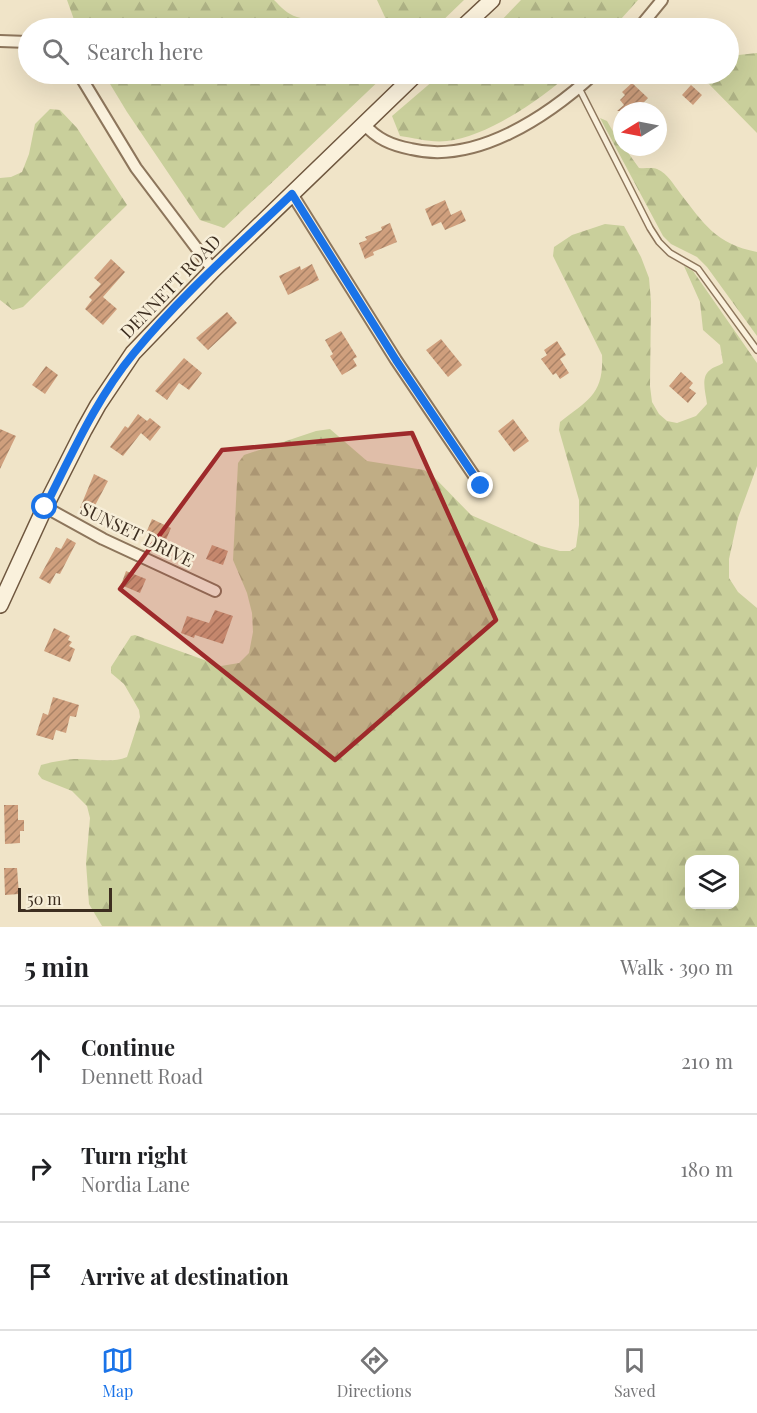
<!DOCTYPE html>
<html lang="en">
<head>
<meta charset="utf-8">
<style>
  body { margin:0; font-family:"Playfair Display",serif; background:#f6f6f6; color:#202124 }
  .controls { position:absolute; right:18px; bottom:18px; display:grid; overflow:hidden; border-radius:12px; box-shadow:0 6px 24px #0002 }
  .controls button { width:54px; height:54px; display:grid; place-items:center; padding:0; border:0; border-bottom:2px solid #e0e0e0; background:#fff; color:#202124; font:30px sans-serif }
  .compass { position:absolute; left:613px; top:102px; width:54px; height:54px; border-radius:50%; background:#fff; box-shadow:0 6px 24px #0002; rotate:260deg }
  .scale { position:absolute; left:18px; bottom:15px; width:94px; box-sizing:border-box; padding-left:6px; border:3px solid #3d2e20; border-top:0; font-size:16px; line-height:21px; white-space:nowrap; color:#3d2e20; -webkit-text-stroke:4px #f7eed8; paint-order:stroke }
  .stop { position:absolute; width:18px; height:18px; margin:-14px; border:4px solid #1a73e8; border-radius:50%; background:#fff }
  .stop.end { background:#1a73e8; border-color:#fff; box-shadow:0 2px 6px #0008 }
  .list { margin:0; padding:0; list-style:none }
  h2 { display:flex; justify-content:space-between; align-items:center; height:78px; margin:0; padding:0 24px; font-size:26px }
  h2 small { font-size:20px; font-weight:400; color:#757577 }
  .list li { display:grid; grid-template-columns:39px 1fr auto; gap:18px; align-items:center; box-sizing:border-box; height:108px; padding:0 24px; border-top:2px solid #e0e0e0 }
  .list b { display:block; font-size:22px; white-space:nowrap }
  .list p { margin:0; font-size:20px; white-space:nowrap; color:#757577 }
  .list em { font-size:20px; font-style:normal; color:#757577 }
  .icon { flex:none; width:33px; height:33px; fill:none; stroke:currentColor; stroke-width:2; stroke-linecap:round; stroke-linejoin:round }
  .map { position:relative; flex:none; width:757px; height:927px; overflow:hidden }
  .search { position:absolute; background:#fff; box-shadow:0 6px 24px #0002; left:18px; right:18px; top:18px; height:66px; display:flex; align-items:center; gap:15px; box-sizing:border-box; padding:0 21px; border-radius:33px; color:#757577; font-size:22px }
  .sheet { height:402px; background:#fff }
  nav { display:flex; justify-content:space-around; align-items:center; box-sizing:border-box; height:84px; border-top:2px solid #e0e0e0; background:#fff; font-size:16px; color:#757577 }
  nav a { display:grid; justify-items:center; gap:3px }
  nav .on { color:#1a73e8 }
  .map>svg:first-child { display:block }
  .forest { fill:url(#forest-firs); fill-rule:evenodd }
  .building { fill:url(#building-hatch) }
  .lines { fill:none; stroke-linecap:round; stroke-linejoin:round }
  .lane-casing { stroke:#8d765c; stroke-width:8 }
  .street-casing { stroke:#8d765c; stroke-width:14 }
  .secondary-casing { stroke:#6f573f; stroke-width:18 }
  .lane { stroke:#faf1dc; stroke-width:5 }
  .street { stroke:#faf1dc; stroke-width:10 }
  .secondary { stroke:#faf1dc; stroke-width:15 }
  .route { stroke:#1a73e8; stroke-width:8 }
  .marked { fill:#9e2a2b; fill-opacity:0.2; stroke:#9e2a2b; stroke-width:4.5; stroke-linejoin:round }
  .labels { text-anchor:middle; stroke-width:5; stroke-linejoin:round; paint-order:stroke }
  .street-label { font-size:18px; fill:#3d2e20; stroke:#f7eed8 }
</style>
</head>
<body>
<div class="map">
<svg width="757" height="927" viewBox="0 0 757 927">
  <defs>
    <pattern id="forest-firs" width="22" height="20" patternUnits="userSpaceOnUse" patternTransform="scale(1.5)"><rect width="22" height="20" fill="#c9cf9b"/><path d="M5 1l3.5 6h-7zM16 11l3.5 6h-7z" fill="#aeb285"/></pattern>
    <pattern id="building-hatch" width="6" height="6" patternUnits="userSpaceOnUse" patternTransform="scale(1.5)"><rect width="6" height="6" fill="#cf9f7d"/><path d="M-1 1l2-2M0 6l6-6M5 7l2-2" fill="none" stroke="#a98266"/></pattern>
  </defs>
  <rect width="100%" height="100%" fill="#f0e4c8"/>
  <path class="forest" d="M 67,0 L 274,0 C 281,7 287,14 297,17 C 320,24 329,12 353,28 L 77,28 Z
    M 377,0 L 464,0 L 435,28 L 390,28 Z
    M 521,0 L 638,0 L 613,28 L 494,28 Z
    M 757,53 L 757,133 L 705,80 L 703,74 L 728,74 L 729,56 Z
    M 104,74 L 386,74 L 224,228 L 200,220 L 127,112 Z
    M 441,74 L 569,74 C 542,99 484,138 447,141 C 431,143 415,138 400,136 L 392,116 Z
    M 50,109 L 60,110 L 77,128 L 127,205 L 23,307 L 13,310 L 0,300 L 0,178 L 11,177 L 22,172 L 29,154 L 35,124 Z
    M 600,118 L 607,121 L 622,147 L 624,147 L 639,168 C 645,169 652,167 657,169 C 668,174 673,184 680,193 C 704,224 716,244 757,252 L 757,336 L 707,267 L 697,257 L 671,244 L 663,236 Z
    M 605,224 L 624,226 L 641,257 L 649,278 L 651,302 L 650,386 L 652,402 L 659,414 L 667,421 L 677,423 L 696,416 L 707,404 C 706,394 700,377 710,370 C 713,367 719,366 723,363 L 720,345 L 703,330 L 700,302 L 684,266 L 693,271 L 757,363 L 757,466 L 738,518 L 729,559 L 729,578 L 738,592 L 757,608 L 757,927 L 102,926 L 89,904 L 86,863 L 90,818 L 87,806 L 72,791 L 42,779 L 38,774 L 41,765 C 51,762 63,760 74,759 C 92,758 110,764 127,757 L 140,717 L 139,710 L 124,684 L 111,673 L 111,667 L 131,636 L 135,635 L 221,666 L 239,663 L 249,653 L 253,632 L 252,613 L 247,593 L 233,560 L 238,463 L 244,455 L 316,431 L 330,429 L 367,461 L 424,470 L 432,475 L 471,515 L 541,546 L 560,551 L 570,551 L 576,547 L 579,525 L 579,500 L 559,430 L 560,422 C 588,400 604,394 602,355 L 553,256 L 554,247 L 572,235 ZM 690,860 L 734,860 L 734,904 L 690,904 Z"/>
  <path class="building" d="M 632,83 L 648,98 L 635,111 L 617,111 L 624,105 L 620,100 L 625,95 L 622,92 Z
    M 691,85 L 702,95 L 693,105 L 682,95 Z
    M 445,200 L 451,215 L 461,210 L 466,221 L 445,230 L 441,222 L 432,226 L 425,209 Z
    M 390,223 L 397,242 L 373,252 L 374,255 L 365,259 L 359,243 L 367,240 L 365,237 L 382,230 L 381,227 Z
    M 111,259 L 125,272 L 103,297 L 117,309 L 103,325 L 85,309 L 92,300 L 89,297 L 101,284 L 94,278 Z
    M 312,264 L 319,280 L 288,295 L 279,276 L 300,266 L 301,270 Z
    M 227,312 L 237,323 L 208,350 L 196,338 Z
    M 341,331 L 357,357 L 353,359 L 357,366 L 342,375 L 330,356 L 333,354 L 325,340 Z
    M 441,339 L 462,365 L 448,377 L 426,350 Z
    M 557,341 L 566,355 L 560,359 L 569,373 L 560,379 L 556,373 L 553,375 L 541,359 L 547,355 L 544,350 Z
    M 184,358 L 202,373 L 189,390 L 179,383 L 167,400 L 155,391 Z
    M 46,366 L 58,375 L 45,394 L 32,385 Z
    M 681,372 L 693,383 L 689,388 L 696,393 L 688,403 L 669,386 Z
    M 138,414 L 147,421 L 150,418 L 161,427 L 150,441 L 141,433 L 123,456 L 110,447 L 125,426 L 128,428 Z
    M 513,419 L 529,441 L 514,452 L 498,431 Z
    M 0,429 L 16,436 L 0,469 Z
    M 94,474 L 108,481 L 91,513 L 80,508 Z
    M 152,519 L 171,528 L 165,542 L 146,533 Z
    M 67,538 L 76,543 L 60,574 L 56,573 L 50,584 L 39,578 L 56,547 L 61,549 Z
    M 212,545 L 228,551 L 223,565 L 206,559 Z
    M 126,571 L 146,579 L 140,593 L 121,585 Z
    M 215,610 L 233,616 L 223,644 L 195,635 L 194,638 L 181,633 L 187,616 L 209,623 Z
    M 54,628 L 70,636 L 68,640 L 72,642 L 69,646 L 75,649 L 70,662 L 44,651 Z
    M 53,697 L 79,705 L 76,717 L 70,716 L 66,733 L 56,730 L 53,740 L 36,735 L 43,713 L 48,715 Z
    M 4,805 L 18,805 L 18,820 L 24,820 L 24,831 L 20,831 L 20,843 L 5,844 Z
    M 4,868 L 17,868 L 19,894 L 5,895 Z"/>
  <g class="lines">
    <g class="lane-casing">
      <path id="lane" d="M 579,88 L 650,228 L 659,242 L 670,253 L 698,269 L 757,350"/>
    </g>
    <g class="street-casing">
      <path id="street" d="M 639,28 L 662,0
        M 0,41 L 28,42
        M 79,74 L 136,168 L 213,270
        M 364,124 C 377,139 391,145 411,149 C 476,165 548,116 594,74
        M 292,194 L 396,360 L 481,486
        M 45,507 L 103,539 L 215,591"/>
    </g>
    <g class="secondary-casing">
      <path id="secondary" d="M 462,28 L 492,0
        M 0,605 L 45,507 L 84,430 L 98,405 L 133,353 L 213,270 L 416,74"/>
    </g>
    <use href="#lane" class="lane"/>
    <use href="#street" class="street"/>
    <use href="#secondary" class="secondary"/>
  </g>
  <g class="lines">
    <path class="route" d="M 45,507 C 72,454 96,399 134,353 C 181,295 239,245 292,194 L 396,360 L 481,486"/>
  </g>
  <path class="marked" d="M 412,433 L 496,620 L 335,760 L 120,589 L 222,450 Z"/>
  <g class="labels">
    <g class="street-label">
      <text transform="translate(171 287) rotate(-46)" y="6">DENNETT ROAD</text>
      <text transform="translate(137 535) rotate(26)" y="6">SUNSET DRIVE</text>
    </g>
  </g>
</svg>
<div class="controls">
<button><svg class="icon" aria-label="layers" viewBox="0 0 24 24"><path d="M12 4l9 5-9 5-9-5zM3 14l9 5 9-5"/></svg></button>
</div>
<svg class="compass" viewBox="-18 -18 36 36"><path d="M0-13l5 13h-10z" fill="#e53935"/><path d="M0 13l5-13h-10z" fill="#757577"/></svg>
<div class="scale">50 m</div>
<div class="stop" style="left:45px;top:507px"></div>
<div class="stop end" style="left:481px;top:486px"></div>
<div class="search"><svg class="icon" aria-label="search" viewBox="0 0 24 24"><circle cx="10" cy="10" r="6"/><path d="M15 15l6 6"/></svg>Search here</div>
</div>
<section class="sheet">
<h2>5 min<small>Walk · 390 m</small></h2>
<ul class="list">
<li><svg class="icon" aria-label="ahead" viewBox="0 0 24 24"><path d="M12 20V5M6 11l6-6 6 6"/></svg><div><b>Continue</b><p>Dennett Road</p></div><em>210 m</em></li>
<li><svg class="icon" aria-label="right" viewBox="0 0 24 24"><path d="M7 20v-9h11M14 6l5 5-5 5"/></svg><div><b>Turn right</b><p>Nordia Lane</p></div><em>180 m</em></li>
<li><svg class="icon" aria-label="arrive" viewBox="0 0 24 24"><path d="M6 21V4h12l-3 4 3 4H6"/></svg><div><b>Arrive at destination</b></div></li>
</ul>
</section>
<nav>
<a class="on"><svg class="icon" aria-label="map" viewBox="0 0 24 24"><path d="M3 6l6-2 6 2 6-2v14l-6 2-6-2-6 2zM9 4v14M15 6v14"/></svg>Map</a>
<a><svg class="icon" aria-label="directions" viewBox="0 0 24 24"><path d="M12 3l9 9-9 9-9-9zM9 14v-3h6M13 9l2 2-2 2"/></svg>Directions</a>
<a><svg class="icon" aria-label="saved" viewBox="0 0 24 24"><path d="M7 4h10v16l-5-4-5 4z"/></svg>Saved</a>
</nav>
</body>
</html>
